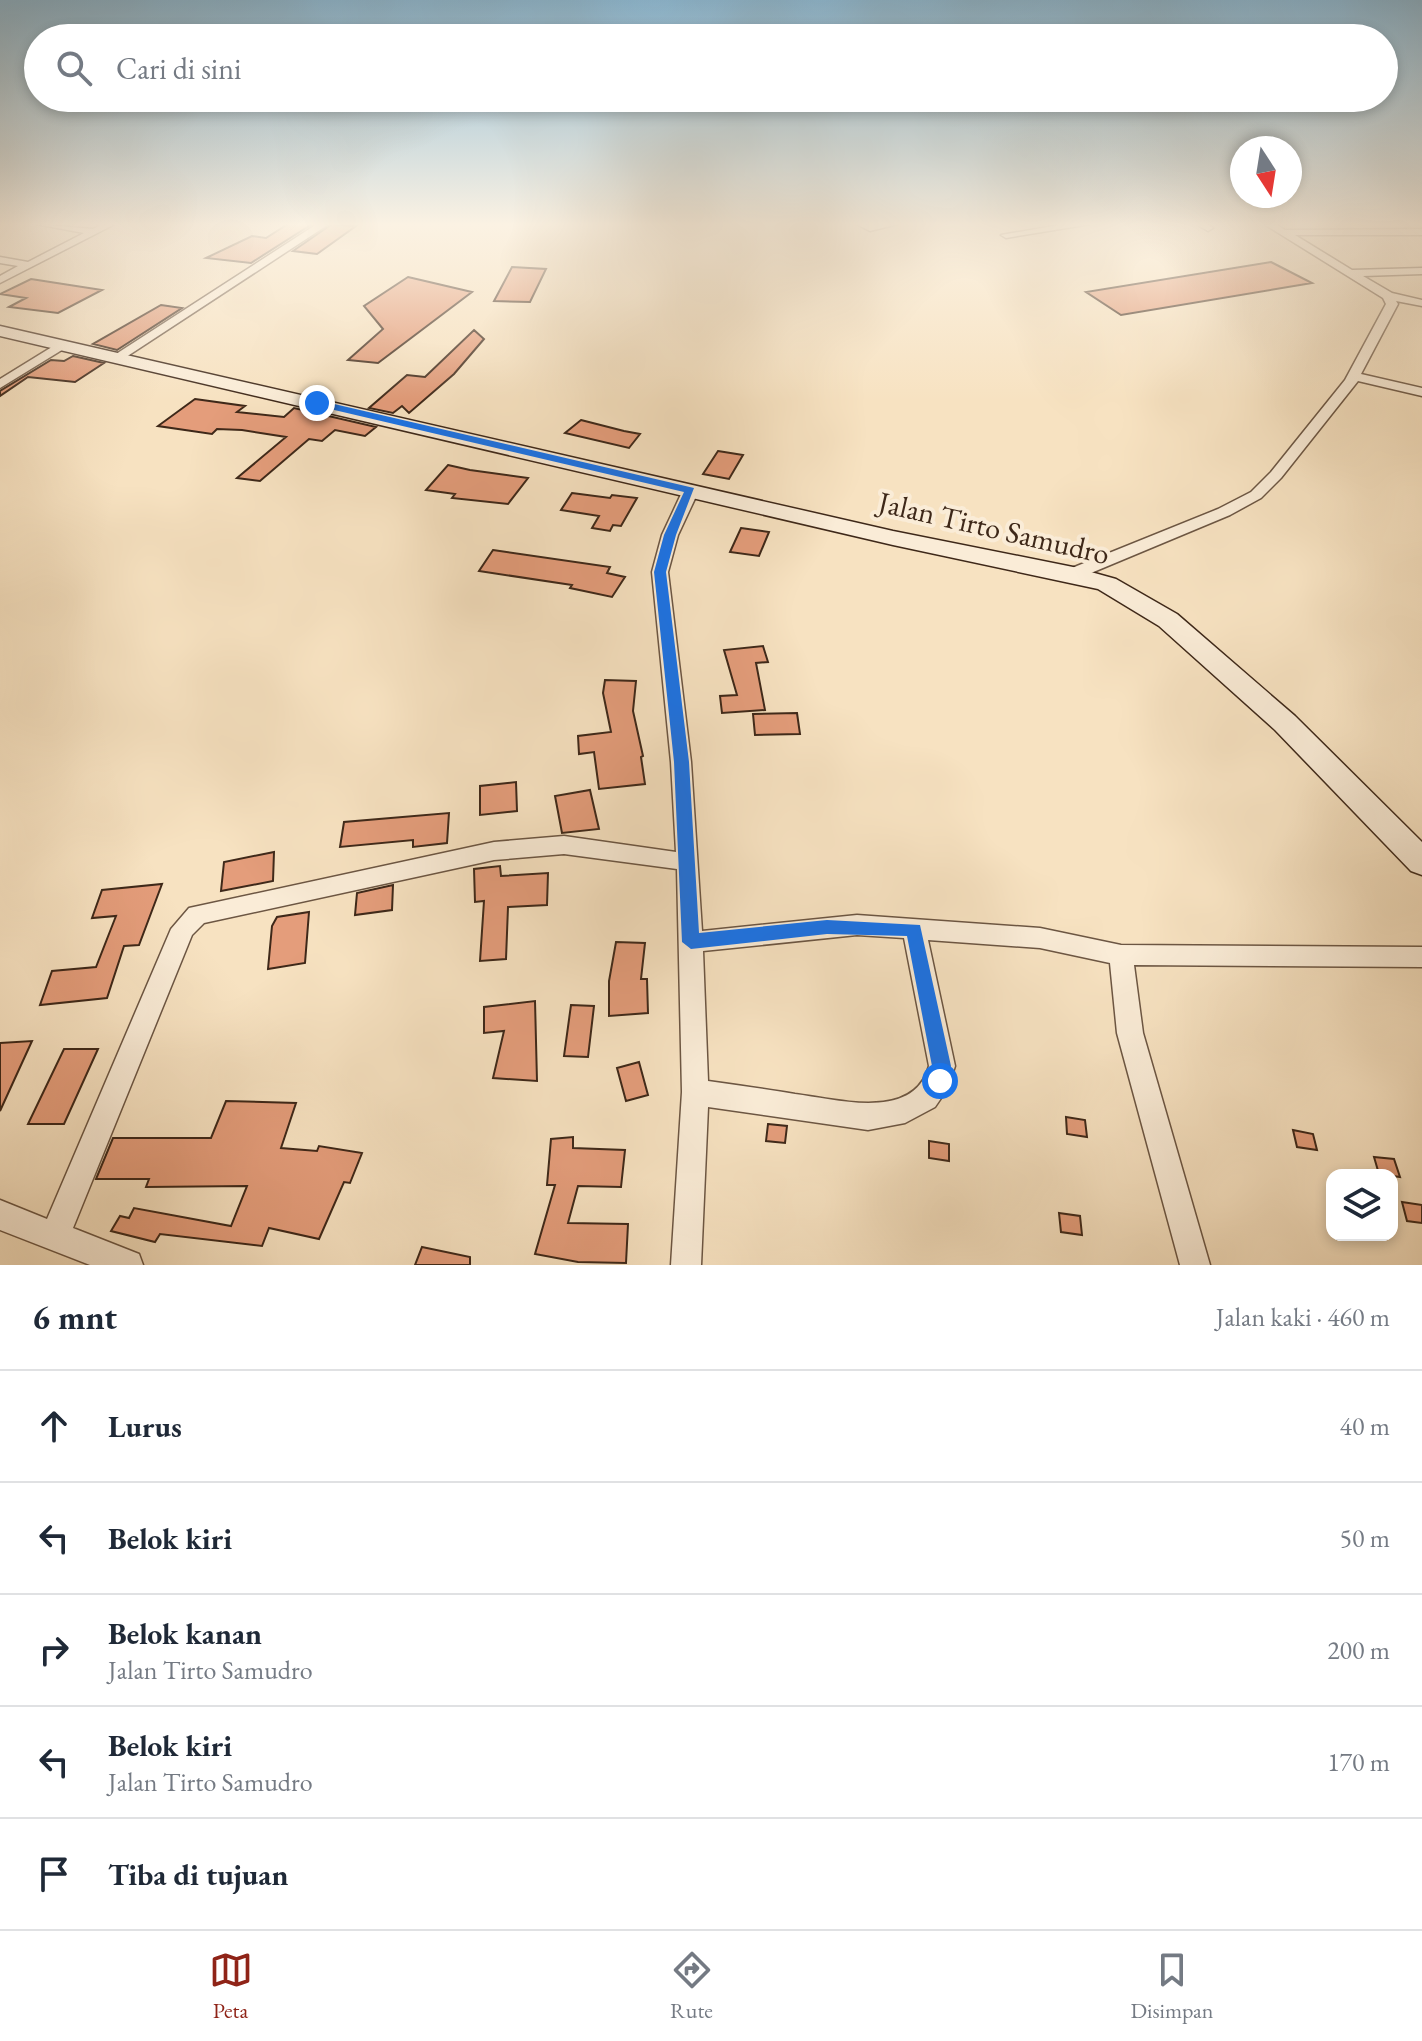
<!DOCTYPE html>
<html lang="id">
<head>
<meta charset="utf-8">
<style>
  body { margin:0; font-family:"EB Garamond",serif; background:#f6f6f7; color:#1f2937 }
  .controls { position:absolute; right:24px; bottom:24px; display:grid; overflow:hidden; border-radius:16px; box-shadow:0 4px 12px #0003 }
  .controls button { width:72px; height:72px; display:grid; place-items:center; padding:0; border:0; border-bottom:2px solid #e0e1e3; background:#fff; color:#1f2937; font:40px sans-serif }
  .compass { position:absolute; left:1230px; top:136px; width:72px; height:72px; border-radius:50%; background:#fff; box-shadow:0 4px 12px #0003; rotate:168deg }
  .stop { position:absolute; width:24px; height:24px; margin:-18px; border:6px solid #1a73e8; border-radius:50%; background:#fff }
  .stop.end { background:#1a73e8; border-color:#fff; box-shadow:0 2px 8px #0008 }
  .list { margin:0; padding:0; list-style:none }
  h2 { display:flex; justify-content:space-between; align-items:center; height:104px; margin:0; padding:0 32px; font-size:34px }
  h2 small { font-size:26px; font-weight:400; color:#747a83 }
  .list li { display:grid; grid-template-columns:52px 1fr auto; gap:24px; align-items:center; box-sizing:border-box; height:112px; padding:0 32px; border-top:2px solid #e0e1e3 }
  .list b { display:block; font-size:30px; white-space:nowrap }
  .list p { margin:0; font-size:26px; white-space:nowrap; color:#747a83 }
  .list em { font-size:26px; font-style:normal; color:#747a83 }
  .icon { flex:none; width:44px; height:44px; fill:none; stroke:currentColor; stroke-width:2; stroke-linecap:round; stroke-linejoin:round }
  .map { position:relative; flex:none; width:1422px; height:1265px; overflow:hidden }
  .search { position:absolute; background:#fff; box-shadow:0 4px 12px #0003; left:24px; right:24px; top:24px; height:88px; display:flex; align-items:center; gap:20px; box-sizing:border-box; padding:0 28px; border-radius:44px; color:#747a83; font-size:30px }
  .sheet { height:664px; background:#fff }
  nav { display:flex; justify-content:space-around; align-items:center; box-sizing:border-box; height:112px; border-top:2px solid #e0e1e3; background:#fff; font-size:22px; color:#747a83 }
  nav a { display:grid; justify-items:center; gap:4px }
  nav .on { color:#8f2418 }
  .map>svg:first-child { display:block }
  .building { fill:#e49d7b; stroke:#3e2819; stroke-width:2 }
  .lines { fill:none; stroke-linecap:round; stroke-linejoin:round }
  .street-casing { stroke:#6c5643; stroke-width:3 }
  .secondary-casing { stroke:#3e2819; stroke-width:3 }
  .street { fill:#faecd7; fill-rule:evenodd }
  .secondary { fill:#faecd7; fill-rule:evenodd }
  .route { fill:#1a73e8 }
  .labels { text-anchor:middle; stroke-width:8; stroke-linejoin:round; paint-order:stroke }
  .street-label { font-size:30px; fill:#3e2819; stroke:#faecd7 }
</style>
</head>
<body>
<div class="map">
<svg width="1422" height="1265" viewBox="0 0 1422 1265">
  <rect width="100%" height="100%" fill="#f7e2c1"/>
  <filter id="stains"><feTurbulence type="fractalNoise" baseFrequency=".0025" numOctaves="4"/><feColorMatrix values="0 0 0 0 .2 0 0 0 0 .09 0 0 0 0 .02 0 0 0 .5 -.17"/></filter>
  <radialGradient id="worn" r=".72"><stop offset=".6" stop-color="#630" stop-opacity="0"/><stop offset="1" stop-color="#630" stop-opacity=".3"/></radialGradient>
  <path class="building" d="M 288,224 L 312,224 L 251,263 L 206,258 L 252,236 L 266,238 Z
    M 332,224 L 356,226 L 317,254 L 293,251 Z
    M 1271,262 L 1312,283 L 1121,315 L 1086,292 Z
    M 512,267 L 546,269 L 530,302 L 494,301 Z
    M 408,277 L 472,292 L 378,363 L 348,360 L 383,329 L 364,306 Z
    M 31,279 L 102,290 L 58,313 L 9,307 L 26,298 L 0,294 Z
    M 161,305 L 182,308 L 117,350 L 93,344 Z
    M 474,330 L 484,339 L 454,374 L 409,413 L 402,406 L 393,413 L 369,408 L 407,375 L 425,377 Z
    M 73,356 L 104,363 L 75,382 L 28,377 L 0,396 L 0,391 L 51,360 L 64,361 Z
    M 195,399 L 245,406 L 237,412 L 284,417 L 294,408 L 376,427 L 365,436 L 335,430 L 322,441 L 309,439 L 260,481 L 237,478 L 286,437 L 242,430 L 217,429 L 212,434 L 158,426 Z
    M 581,420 L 624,431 L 640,434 L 629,448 L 565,433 Z
    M 718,451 L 743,455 L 729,479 L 703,474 Z
    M 448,465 L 470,470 L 528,478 L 508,504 L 452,498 L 455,494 L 426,490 Z
    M 572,493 L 610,498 L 612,495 L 637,498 L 621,526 L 613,525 L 610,531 L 592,528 L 599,516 L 561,510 Z
    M 741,528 L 769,532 L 759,556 L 730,552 Z
    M 493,550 L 610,567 L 607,573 L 625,577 L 612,597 L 570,588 L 572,585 L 479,571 Z
    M 763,646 L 768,662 L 756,663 L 765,710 L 722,713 L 720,696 L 737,695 L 724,650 Z
    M 605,680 L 636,681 L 633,711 L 643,756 L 641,757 L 645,784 L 599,789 L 594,752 L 579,754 L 578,736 L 611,732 L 603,693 Z
    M 797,713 L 800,734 L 755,735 L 753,714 Z
    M 516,782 L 517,811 L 480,815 L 480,786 Z
    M 590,790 L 599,829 L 562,833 L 555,796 Z
    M 449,813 L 447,843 L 413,847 L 413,840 L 340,847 L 344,822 Z
    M 274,852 L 273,881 L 221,891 L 224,862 Z
    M 500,866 L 501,876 L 548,873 L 547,905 L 508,907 L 506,959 L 480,961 L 484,901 L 475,902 L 474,869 Z
    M 162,884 L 139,945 L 124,946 L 107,998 L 40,1005 L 52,971 L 96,967 L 116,916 L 92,918 L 102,890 Z
    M 393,885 L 392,910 L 355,915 L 357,893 Z
    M 309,912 L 305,963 L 268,969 L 272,926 L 277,917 Z
    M 616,942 L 645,943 L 641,979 L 647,979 L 648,1013 L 609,1016 L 609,981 Z
    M 535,1001 L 537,1081 L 493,1078 L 504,1031 L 484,1033 L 484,1007 Z
    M 571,1005 L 594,1006 L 588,1057 L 564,1056 Z
    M 32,1041 L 0,1111 L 0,1043 Z
    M 64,1049 L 98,1049 L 64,1124 L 28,1124 Z
    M 639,1062 L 648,1095 L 626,1101 L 617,1068 Z
    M 226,1101 L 296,1103 L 281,1148 L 317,1151 L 319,1146 L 362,1153 L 350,1183 L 344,1182 L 319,1239 L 269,1228 L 262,1246 L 160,1234 L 155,1242 L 111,1231 L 120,1216 L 129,1218 L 134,1208 L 231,1226 L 247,1186 L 146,1187 L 149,1179 L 96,1179 L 113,1138 L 211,1138 Z
    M 1066,1117 L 1085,1120 L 1087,1137 L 1067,1134 Z
    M 768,1124 L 787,1126 L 785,1143 L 766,1141 Z
    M 1293,1130 L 1313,1134 L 1317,1150 L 1297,1147 Z
    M 573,1137 L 573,1148 L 625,1150 L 621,1187 L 578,1186 L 568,1223 L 628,1224 L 626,1263 L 578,1262 L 535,1254 L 555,1185 L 547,1185 L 551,1139 Z
    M 929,1141 L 949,1144 L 949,1161 L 929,1158 Z
    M 1374,1157 L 1394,1159 L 1400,1177 L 1379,1174 Z
    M 1402,1202 L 1422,1205 L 1422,1223 L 1407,1221 Z
    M 1059,1213 L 1080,1216 L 1082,1235 L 1061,1232 Z
    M 422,1247 L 470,1257 L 470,1265 L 415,1265 Z"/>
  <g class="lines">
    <g class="street-casing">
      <path id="street" d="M 36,224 L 93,229 L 102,224 L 115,224 L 0,283 L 0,276 L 18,266 L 0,263 L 0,257 L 28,262 L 84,233 Z
        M 317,224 L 329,224 L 123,359 L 113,356 Z
        M 856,224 L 898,224 L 870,231 Z
        M 1065,224 L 1091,224 L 1006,238 L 1001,235 Z
        M 1196,224 L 1208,224 L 1213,228 L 1208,231 Z
        M 1264,224 L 1276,224 L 1285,230 L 1422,229 L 1422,235 L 1295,235 L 1352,270 L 1422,268 L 1422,274 L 1363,276 L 1392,293 L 1422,300 L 1422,306 L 1396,301 L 1398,304 L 1361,374 L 1422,388 L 1422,396 L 1358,381 L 1281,478 L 1261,498 L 1230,515 L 1079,578 L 1067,578 L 1065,574 L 1067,570 L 1218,509 L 1251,492 L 1271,472 L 1345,380 L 1386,304 L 1383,298 Z
        M 60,342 L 70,345 L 0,388 L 0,379 Z
        M 691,485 L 699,490 L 678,535 L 668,572 L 691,762 L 702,931 L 857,915 L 1040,928 L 1121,945 L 1422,947 L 1422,967 L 1134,965 L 1143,1033 L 1210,1265 L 1180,1265 L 1117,1033 L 1110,963 L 1040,948 L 928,940 L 955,1066 L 948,1088 L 935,1107 L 905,1123 L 868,1130 L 708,1107 L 701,1265 L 671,1265 L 682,1092 L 677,869 L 564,854 L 494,860 L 204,923 L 192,935 L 73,1228 L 139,1254 L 143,1265 L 90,1265 L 0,1230 L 0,1200 L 47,1219 L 171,929 L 189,908 L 494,842 L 564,836 L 676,852 L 671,762 L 652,572 L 662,535 L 683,490 ZM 857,935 L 904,938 L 929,1066 C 914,1122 836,1099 795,1094 C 766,1089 737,1085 708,1081 L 703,951 Z"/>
    </g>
    <g class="secondary-casing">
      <path id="secondary" d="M 0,326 L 893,531 L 1073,567 L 1116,579 L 1177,614 L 1295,716 L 1422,842 L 1422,875 L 1411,871 L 1275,730 L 1159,626 L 1098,589 L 893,545 L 0,336 Z"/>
    </g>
    <use href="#street" class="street"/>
    <use href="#secondary" class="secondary"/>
  </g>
  <linearGradient id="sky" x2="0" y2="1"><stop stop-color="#8ab8d4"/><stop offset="0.56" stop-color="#fbf2e3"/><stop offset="1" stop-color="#fbf2e3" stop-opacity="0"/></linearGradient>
  <rect width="1422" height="401" fill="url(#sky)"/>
  <path class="route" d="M 317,400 L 694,488 L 676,535 L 666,572 L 689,762 L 699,933 L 827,920 L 920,925 L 951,1066 L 947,1087 L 940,1090 L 933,1087 L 930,1081 L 932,1066 L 907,936 L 827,934 L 691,949 L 682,942 L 674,762 L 654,572 L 664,535 L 684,492 L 313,405 Z"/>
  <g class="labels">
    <g class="street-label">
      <text transform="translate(994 528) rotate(13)" y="10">Jalan Tirto Samudro</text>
    </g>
  </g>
  <rect width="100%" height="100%" filter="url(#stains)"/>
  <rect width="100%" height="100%" fill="url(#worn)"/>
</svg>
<div class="controls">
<button><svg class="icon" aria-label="layers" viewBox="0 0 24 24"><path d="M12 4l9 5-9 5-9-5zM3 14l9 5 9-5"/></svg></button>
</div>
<svg class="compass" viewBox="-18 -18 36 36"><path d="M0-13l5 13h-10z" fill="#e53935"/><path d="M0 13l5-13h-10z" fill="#747a83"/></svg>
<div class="stop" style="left:940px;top:1081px"></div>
<div class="stop end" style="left:317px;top:403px"></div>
<div class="search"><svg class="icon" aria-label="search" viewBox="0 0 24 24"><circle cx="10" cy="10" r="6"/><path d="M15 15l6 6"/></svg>Cari di sini</div>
</div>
<section class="sheet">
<h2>6 mnt<small>Jalan kaki · 460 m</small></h2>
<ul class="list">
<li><svg class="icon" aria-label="ahead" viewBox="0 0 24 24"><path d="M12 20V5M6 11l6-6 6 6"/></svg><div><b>Lurus</b></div><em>40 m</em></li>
<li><svg class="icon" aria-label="left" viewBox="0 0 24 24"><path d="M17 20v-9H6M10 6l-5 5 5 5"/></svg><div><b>Belok kiri</b></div><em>50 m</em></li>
<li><svg class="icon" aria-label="right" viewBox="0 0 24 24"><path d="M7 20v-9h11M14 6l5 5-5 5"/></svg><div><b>Belok kanan</b><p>Jalan Tirto Samudro</p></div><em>200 m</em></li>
<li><svg class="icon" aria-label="left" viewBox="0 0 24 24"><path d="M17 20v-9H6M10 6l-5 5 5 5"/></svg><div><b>Belok kiri</b><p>Jalan Tirto Samudro</p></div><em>170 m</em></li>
<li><svg class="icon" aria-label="arrive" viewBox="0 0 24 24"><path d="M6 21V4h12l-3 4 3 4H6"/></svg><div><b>Tiba di tujuan</b></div></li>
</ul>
</section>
<nav>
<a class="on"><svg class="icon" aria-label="map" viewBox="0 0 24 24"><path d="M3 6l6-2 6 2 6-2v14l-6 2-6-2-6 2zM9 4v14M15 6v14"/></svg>Peta</a>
<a><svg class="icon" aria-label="directions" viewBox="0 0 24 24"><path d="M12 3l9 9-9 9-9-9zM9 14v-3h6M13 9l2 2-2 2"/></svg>Rute</a>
<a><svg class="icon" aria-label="saved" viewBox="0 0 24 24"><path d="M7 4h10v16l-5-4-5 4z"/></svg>Disimpan</a>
</nav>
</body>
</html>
